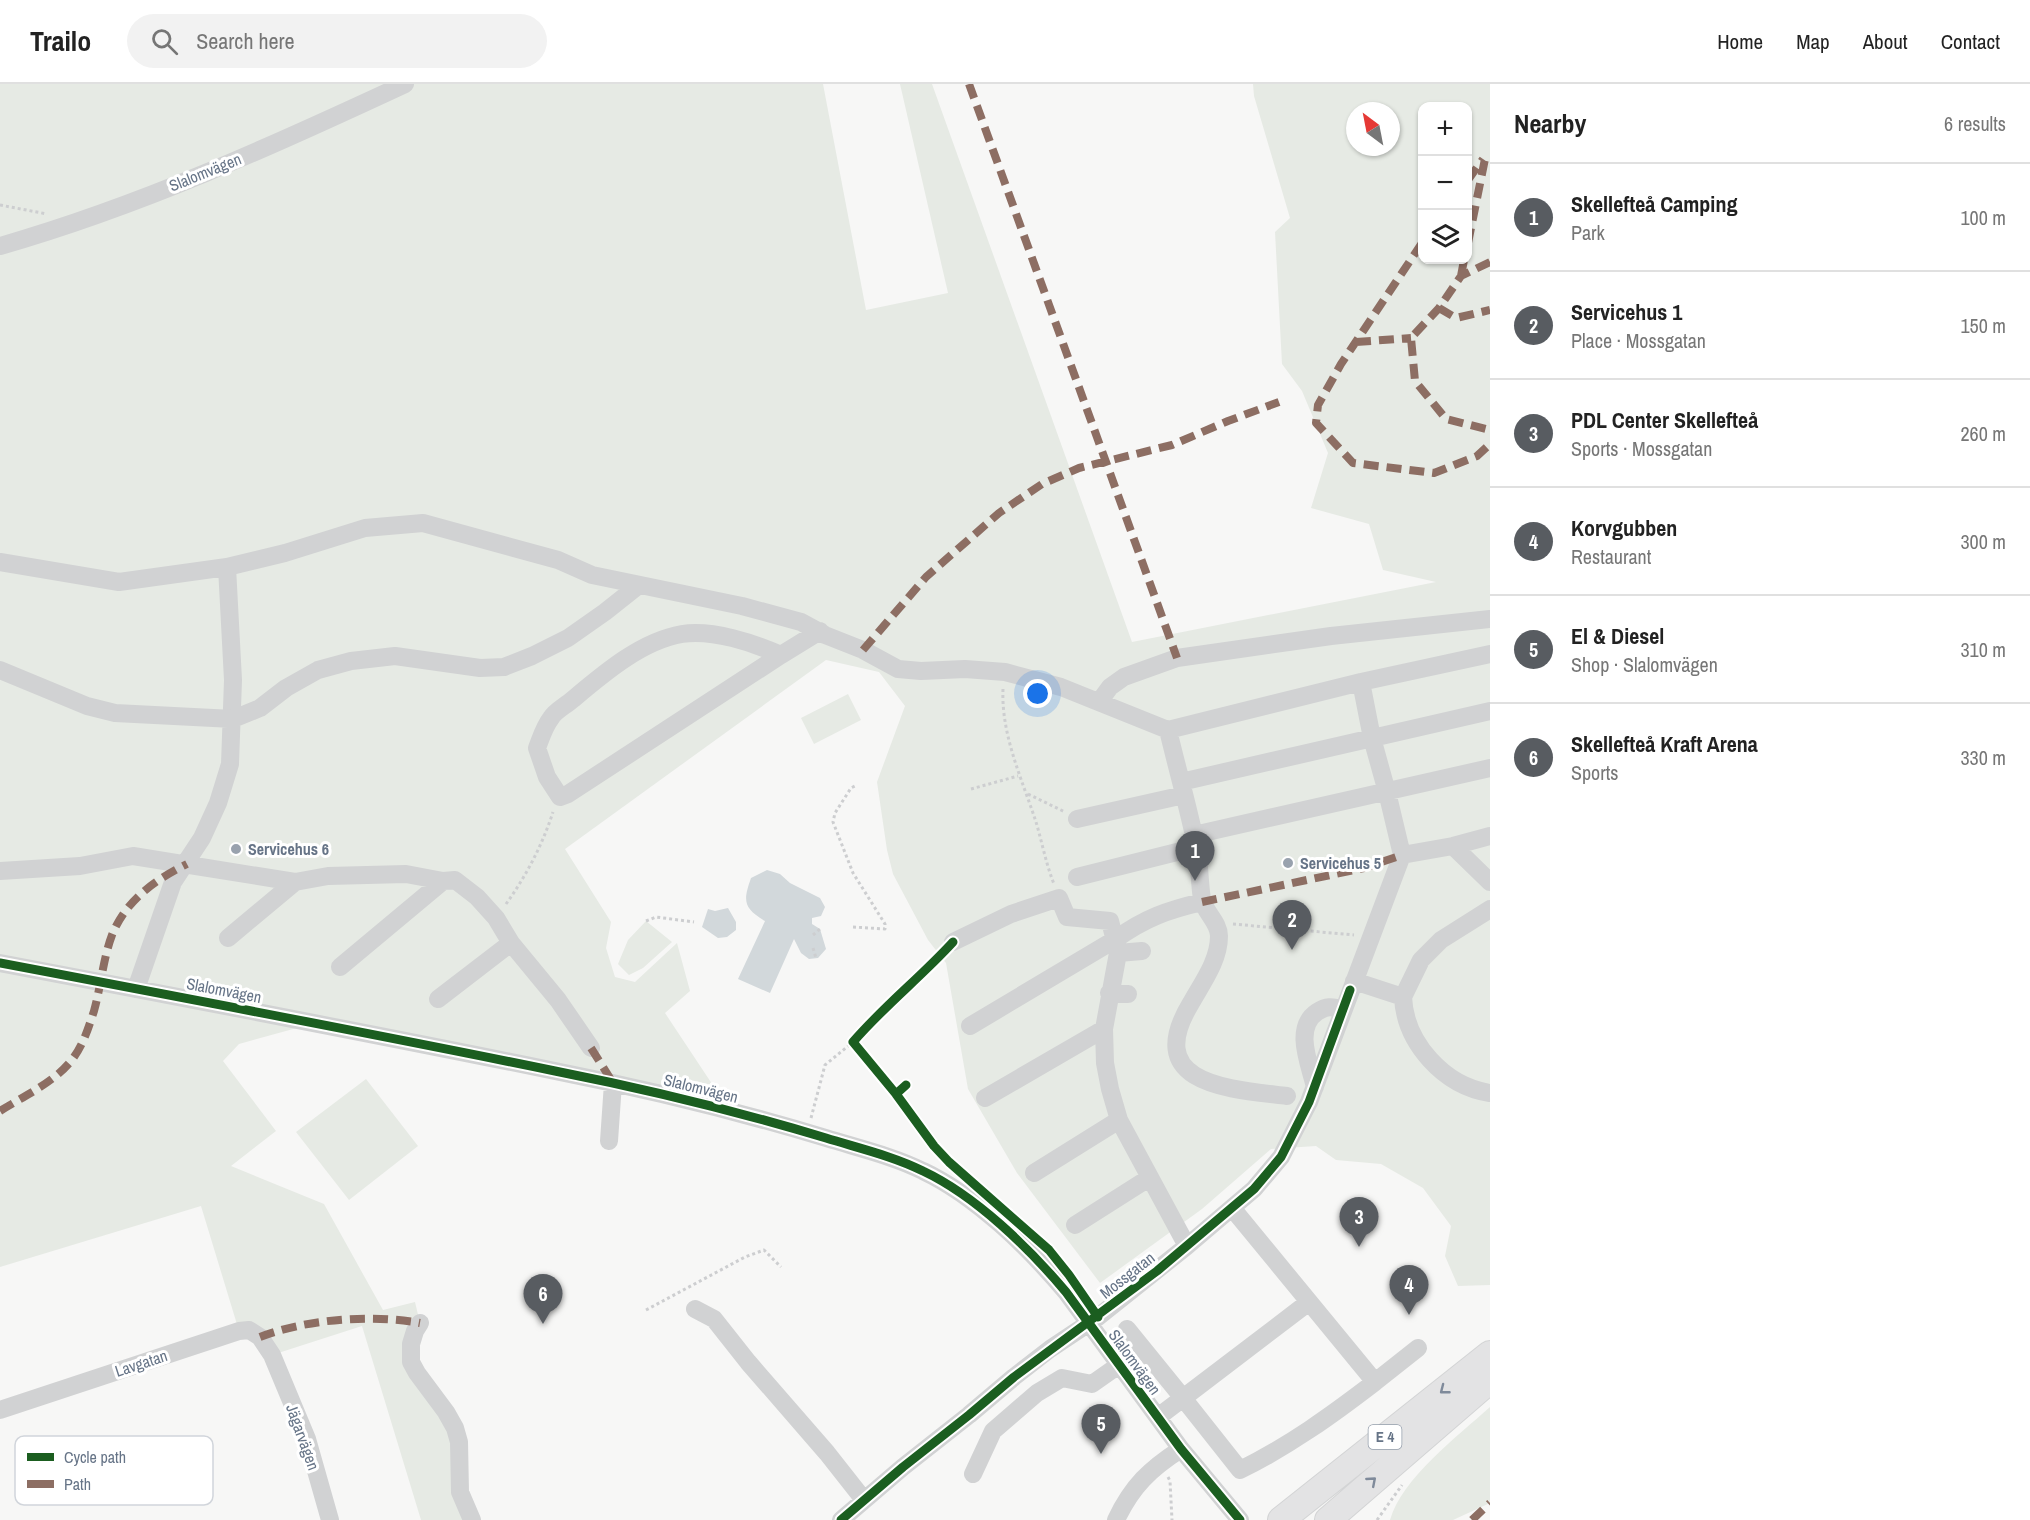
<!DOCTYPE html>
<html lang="en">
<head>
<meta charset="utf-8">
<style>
  body { margin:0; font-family:"Archivo Narrow",sans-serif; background:#f2f2f2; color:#222 }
  .controls { position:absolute; right:18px; top:18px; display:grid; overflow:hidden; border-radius:12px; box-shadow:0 2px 4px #0004 }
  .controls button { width:54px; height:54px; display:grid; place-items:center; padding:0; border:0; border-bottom:2px solid #e0e0e0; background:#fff; color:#222; font:30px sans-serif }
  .compass { position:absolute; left:1346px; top:18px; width:54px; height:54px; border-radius:50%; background:#fff; box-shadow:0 2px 4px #0004; rotate:328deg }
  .you { position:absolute; left:1038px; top:610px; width:21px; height:21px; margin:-15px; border:4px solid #fff; border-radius:50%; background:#1a73e8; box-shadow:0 0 0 9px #1a73e833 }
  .badge { display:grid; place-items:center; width:39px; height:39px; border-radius:50%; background:#585c61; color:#fff; font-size:20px; font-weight:700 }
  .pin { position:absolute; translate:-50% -50px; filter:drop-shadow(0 2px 3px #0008) }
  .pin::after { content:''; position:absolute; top:32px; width:21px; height:18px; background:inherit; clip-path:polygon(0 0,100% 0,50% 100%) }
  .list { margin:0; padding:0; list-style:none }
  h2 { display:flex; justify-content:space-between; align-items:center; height:78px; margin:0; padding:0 24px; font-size:26px }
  h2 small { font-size:20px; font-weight:400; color:#767676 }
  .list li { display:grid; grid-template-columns:39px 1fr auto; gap:18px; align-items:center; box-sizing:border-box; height:108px; padding:0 24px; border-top:2px solid #e0e0e0 }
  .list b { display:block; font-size:22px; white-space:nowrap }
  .list p { margin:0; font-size:20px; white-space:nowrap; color:#767676 }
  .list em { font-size:20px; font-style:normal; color:#767676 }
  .icon { flex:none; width:33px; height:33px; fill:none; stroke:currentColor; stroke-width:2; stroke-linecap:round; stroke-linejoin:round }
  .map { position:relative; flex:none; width:1490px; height:1436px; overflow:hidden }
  header { display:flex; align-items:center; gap:36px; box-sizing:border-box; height:84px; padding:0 30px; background:#fff; border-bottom:2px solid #e0e0e0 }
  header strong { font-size:28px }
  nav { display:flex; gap:33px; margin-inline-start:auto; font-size:21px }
  .search { width:420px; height:54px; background:#f2f2f2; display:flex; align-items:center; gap:15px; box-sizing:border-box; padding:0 21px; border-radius:33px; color:#767676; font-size:22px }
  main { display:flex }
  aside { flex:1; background:#fff }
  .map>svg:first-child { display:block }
  .green { fill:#e6eae4; fill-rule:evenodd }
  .water { fill:#d2d8db }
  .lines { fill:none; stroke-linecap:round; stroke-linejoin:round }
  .highway-casing { stroke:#d3d4d5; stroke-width:28 }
  .path { stroke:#cdced0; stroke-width:3; stroke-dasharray:3 3; stroke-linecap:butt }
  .minor { stroke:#d1d2d3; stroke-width:18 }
  .highway { stroke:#e3e3e4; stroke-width:26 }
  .quiet { stroke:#8d6e63; stroke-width:8; stroke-dasharray:15 8; stroke-linecap:butt }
  .cycleway-casing { stroke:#fff; stroke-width:13 }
  .cycleway { stroke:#1b5e20; stroke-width:9 }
  .oneway { stroke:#7f8a9a }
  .poi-dot { fill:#99a2ae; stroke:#fff; stroke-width:2 }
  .labels { text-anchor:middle; stroke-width:6; stroke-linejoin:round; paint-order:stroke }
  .shield { fill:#fff; stroke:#949eab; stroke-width:1.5 }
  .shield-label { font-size:15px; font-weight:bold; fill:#667487 }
  .street-label { font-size:16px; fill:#667487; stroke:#fff }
  .poi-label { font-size:16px; font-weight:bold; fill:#667487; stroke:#fff; text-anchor:start }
  .key { fill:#fff; stroke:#d1d5db; stroke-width:1.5 }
  .key-label { font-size:16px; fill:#667487 }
</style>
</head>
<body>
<header>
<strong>Trailo</strong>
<div class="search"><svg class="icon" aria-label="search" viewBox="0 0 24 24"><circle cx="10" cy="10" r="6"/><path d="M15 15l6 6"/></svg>Search here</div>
<nav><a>Home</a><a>Map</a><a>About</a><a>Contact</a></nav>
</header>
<main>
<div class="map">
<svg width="1490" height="1436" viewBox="0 0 1490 1436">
  <rect width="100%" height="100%" fill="#f7f7f6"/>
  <path class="green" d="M 0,0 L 823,0 L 866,226 L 948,209 L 900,0 L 932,0 L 1132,558 L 1436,498 L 1383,486 L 1369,440 L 1311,424 L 1328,369 L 1302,307 L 1282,280 L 1275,148 L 1290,134 L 1254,12 L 1253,0 L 1490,0 L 1490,1201 L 1458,1202 L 1445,1172 L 1451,1142 L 1423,1104 L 1381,1080 L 1336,1076 L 1316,1062 L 1271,1065 L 1202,1125 L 1100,1199 L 1017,1089 L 968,1005 L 946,879 L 928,856 L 893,790 L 887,766 L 877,698 L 905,622 L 879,588 L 826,576 L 565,765 L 611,838 L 606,864 L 615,893 L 635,898 L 677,859 L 690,907 L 665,929 L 730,1027 L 315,939 L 239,960 L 223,977 L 276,1047 L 231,1082 L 324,1120 L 383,1226 L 415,1218 L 420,1239 L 411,1260 L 446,1328 L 472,1436 L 421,1436 L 362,1242 L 272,1271 L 239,1247 L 201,1122 L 0,1183 ZM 1422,22 L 1468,22 L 1468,176 L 1422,176 ZM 1355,27 L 1391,27 L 1391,63 L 1355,63 Z
    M 848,610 L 861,636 L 814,660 L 801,634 Z
    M 646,837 L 672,858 L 643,884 L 629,891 L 618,880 L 628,856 Z
    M 366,995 L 418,1062 L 349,1116 L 296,1048 Z
    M 1490,1323 L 1490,1419 L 1453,1436 L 1390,1436 C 1402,1394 1458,1352 1490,1323 Z"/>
  <path class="water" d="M 767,786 L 780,790 L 790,799 L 820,814 L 825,823 L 821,832 L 812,834 L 812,840 L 820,845 L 826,865 L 818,874 L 809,875 L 801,869 L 794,855 L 770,909 L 738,895 L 765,837 C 743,824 743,817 751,794 Z
    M 728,824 L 736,838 L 736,846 L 727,853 L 718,854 L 702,843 L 708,825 L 715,827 Z"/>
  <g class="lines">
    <g class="highway-casing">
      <path id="highway" d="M 1281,1436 L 1490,1270
        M 1328,1436 L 1490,1296"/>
    </g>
    <path class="path" d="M 0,121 L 47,130
      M 1003,605 C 1001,651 1022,695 1036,738 C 1042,758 1046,780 1054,800
      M 971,705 L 1018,692
      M 1028,710 L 1065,728
      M 506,820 C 526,792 542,762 553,728
      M 646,837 L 656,833 L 694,838
      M 1233,840 L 1354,851
      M 853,843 L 885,845 L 885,840 L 853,789 L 833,738 L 835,729 L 851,704 L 857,701
      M 813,851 L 820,845
      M 813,864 L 816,874
      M 811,1034 L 825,981 L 853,958
      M 646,1226 L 745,1173 L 764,1166 L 781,1183
      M 1168,1393 L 1170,1397 L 1172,1436
      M 1377,1436 L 1402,1401"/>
    <path class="minor" d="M 0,162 C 140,122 274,61 405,0
      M 0,478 L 119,498 L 227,483
      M 781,571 L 568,710 L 560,713 L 547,693 L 537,664 C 541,654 544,643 551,634 C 555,627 565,622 572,616 C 603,590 641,557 682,550 C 712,545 754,559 781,571 L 820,547
      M 0,586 L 87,622 L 115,629 L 233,635 L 260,624 L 286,604 L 318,586 L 351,577 L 395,572 L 480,584 L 504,583 L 532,572 L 568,554 L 605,528 L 639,501
      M 1099,618 L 1110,603 L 1124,593 L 1177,574 L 1331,552 L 1490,535
      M 1168,646 C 1177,684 1188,722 1196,761 C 1200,779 1199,797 1202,815 C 1205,829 1219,838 1219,852 C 1219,877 1202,899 1191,919 C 1141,1001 1230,1005 1287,1012
      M 1181,698 L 1490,627
      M 1077,735 L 1184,711
      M 1194,751 L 1490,684
      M 1453,762 L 1490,798
      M 1402,771 L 1453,762 L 1490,752
      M 0,787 L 80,782 L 133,772 L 295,798 L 328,792 L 406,790 L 443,797 L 455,796 L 477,813 L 496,834 L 511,859 L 558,916 L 591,964
      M 1077,793 L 1197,763
      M 228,854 L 295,798
      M 953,858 L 1011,830 L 1059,814 L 1067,833 L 1110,837 L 1118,869 L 1104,945 L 1105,979 L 1110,1005 L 1119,1036 L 1187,1162
      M 1118,869 L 1142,867
      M 0,879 C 185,914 370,949 555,987 C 646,1005 737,1027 826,1054 C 858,1064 893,1072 923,1087 C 976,1112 1029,1164 1066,1208 L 1181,1365 L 1240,1436
      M 340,883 L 443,797
      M 1354,897 L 1403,913 C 1405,959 1444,1002 1490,1009
      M 136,905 L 173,798 L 202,754 L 218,719 L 230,680 L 233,596 L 227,483 L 285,469 L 365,444 L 423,439 L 558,476 L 592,491 L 742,522 L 801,538 L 825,551 L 863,566 L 898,585 L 921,587 L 965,585 L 1005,588 L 1061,603 L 1168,646 L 1361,598 L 1490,570
      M 1109,909 L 1128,910
      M 1403,913 L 1421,876 L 1441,856 L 1490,825
      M 438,915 L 511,859
      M 970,942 L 1116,855 C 1145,834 1168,826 1202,818
      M 1315,1003 C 1310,981 1293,944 1317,928 C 1326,922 1332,922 1343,926
      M 985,1014 L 1104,945
      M 609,1057 L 613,999
      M 1034,1089 L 1119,1036
      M 1232,1124 L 1375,1298 L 1418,1264
      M 1075,1141 L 1149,1094
      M 1309,1218 L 1183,1314 L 1240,1386 C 1289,1362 1332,1331 1375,1298
      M 695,1225 L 714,1235 L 748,1278 L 827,1369 L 864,1416
      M 420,1239 L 415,1247 L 411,1260 L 411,1278 L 417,1289 L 446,1328 L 455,1344 L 459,1358 L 460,1408 L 472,1436
      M 1127,1245 L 1183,1314 L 1158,1333
      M 0,1326 L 239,1247 L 249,1246 L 260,1253 L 272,1271 L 307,1355 L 330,1436
      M 973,1390 L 993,1347 L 1037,1309 L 1062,1294 L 1092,1300 L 1119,1281
      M 841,1436 L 903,1383 L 969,1331 L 1014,1293 L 1050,1265 L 1098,1233 L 1187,1162 L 1254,1105 L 1281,1073 L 1309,1018 L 1402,771 L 1387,708 L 1372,654 L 1361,598
      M 1116,1436 C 1132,1402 1150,1385 1181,1365"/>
    <use href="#highway" class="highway"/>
    <path class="quiet" d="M 969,0 L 1177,574
      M 1468,96 L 1483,75
      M 1422,159 L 1341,280 L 1318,321 L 1316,339 L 1353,379 L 1434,389 L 1477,372 L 1490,360
      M 1468,159 L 1486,70
      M 1490,178 L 1461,192 L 1439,224 L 1411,254 L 1415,297 L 1446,335 L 1490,346
      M 1461,192 L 1464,176
      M 1439,224 L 1456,234 L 1490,226
      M 1356,258 L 1411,254
      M 863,566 L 926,493 L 999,429 L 1042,400 L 1079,384 L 1172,361 L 1228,337 L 1279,318
      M 1202,818 L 1364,784 L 1402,771
      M 591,964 L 613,999
      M 0,1027 C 24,1012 53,999 71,977 C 83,962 88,945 94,927 C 101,902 103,875 112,851 C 126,816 155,796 187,780
      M 260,1253 C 307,1235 371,1230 420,1239
      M 1472,1436 L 1490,1419"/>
    <g class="cycleway-casing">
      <path id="cycleway" d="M 0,879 C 185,914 370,949 555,987 C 646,1005 737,1027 826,1054 C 858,1064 893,1072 923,1087 C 976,1112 1029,1164 1066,1208 L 1181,1365 L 1240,1436
        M 906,1001 L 896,1010 L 934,1062 L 949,1078 L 1049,1166 L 1069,1191 L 1098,1233
        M 896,1010 L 853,958 C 884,922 921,893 953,858
        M 841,1436 L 903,1383 L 969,1331 L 1014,1293 L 1157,1187 L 1254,1105 L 1281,1073 L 1309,1018 L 1350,906"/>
    </g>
    <use href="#cycleway" class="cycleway"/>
  </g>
  <defs><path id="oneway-chevron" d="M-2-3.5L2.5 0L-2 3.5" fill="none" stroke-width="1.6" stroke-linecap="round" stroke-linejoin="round" transform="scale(1.5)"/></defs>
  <g class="oneway">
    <use href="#oneway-chevron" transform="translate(1444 1306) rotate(142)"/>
    <use href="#oneway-chevron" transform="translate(1372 1397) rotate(-41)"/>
  </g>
  <g class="poi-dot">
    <circle cx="236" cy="765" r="6"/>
    <circle cx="1288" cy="779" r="6"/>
  </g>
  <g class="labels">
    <rect class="shield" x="1368.5" y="1341" width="33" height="24" rx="4.5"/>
    <g class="shield-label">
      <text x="1385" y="1358">E 4</text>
    </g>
    <g class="street-label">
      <text transform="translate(205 88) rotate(-22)" y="6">Slalomvägen</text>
      <text transform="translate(224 906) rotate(11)" y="6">Slalomvägen</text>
      <text transform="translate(701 1004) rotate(14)" y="6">Slalomvägen</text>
      <text transform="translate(1127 1191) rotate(-38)" y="6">Mossgatan</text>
      <text transform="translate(1135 1278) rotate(54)" y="6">Slalomvägen</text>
      <text transform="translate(141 1279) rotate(-18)" y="6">Lavgatan</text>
      <text transform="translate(303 1353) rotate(70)" y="6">Jägarvägen</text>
    </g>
    <g class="poi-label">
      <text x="248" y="771">Servicehus 6</text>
      <text x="1300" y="785">Servicehus 5</text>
    </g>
  </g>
  <rect x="15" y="1352" width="198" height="69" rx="9" class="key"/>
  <rect x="27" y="1369" width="27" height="8" fill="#1b5e20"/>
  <rect x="27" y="1396" width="27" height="8" fill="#8d6e63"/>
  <g class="key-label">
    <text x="64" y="1379">Cycle path</text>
    <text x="64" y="1406">Path</text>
  </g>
</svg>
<div class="controls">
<button>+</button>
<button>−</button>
<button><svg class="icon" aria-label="layers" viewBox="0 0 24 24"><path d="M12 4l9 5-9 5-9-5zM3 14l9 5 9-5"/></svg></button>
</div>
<svg class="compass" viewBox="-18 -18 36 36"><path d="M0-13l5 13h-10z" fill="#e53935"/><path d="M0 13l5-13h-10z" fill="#767676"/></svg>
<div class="you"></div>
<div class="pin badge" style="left:1195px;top:797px">1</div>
<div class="pin badge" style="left:1292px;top:866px">2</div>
<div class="pin badge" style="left:1359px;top:1163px">3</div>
<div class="pin badge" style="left:1409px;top:1231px">4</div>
<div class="pin badge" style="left:1101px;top:1370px">5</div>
<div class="pin badge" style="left:543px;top:1240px">6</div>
</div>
<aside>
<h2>Nearby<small>6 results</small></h2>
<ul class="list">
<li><span class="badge">1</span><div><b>Skellefteå Camping</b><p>Park</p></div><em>100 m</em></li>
<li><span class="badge">2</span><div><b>Servicehus 1</b><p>Place · Mossgatan</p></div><em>150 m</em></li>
<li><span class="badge">3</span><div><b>PDL Center Skellefteå</b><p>Sports · Mossgatan</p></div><em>260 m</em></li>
<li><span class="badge">4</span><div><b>Korvgubben</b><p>Restaurant</p></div><em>300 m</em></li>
<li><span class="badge">5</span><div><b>El &amp; Diesel</b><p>Shop · Slalomvägen</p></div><em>310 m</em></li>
<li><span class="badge">6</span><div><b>Skellefteå Kraft Arena</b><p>Sports</p></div><em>330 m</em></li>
</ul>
</aside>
</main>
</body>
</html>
